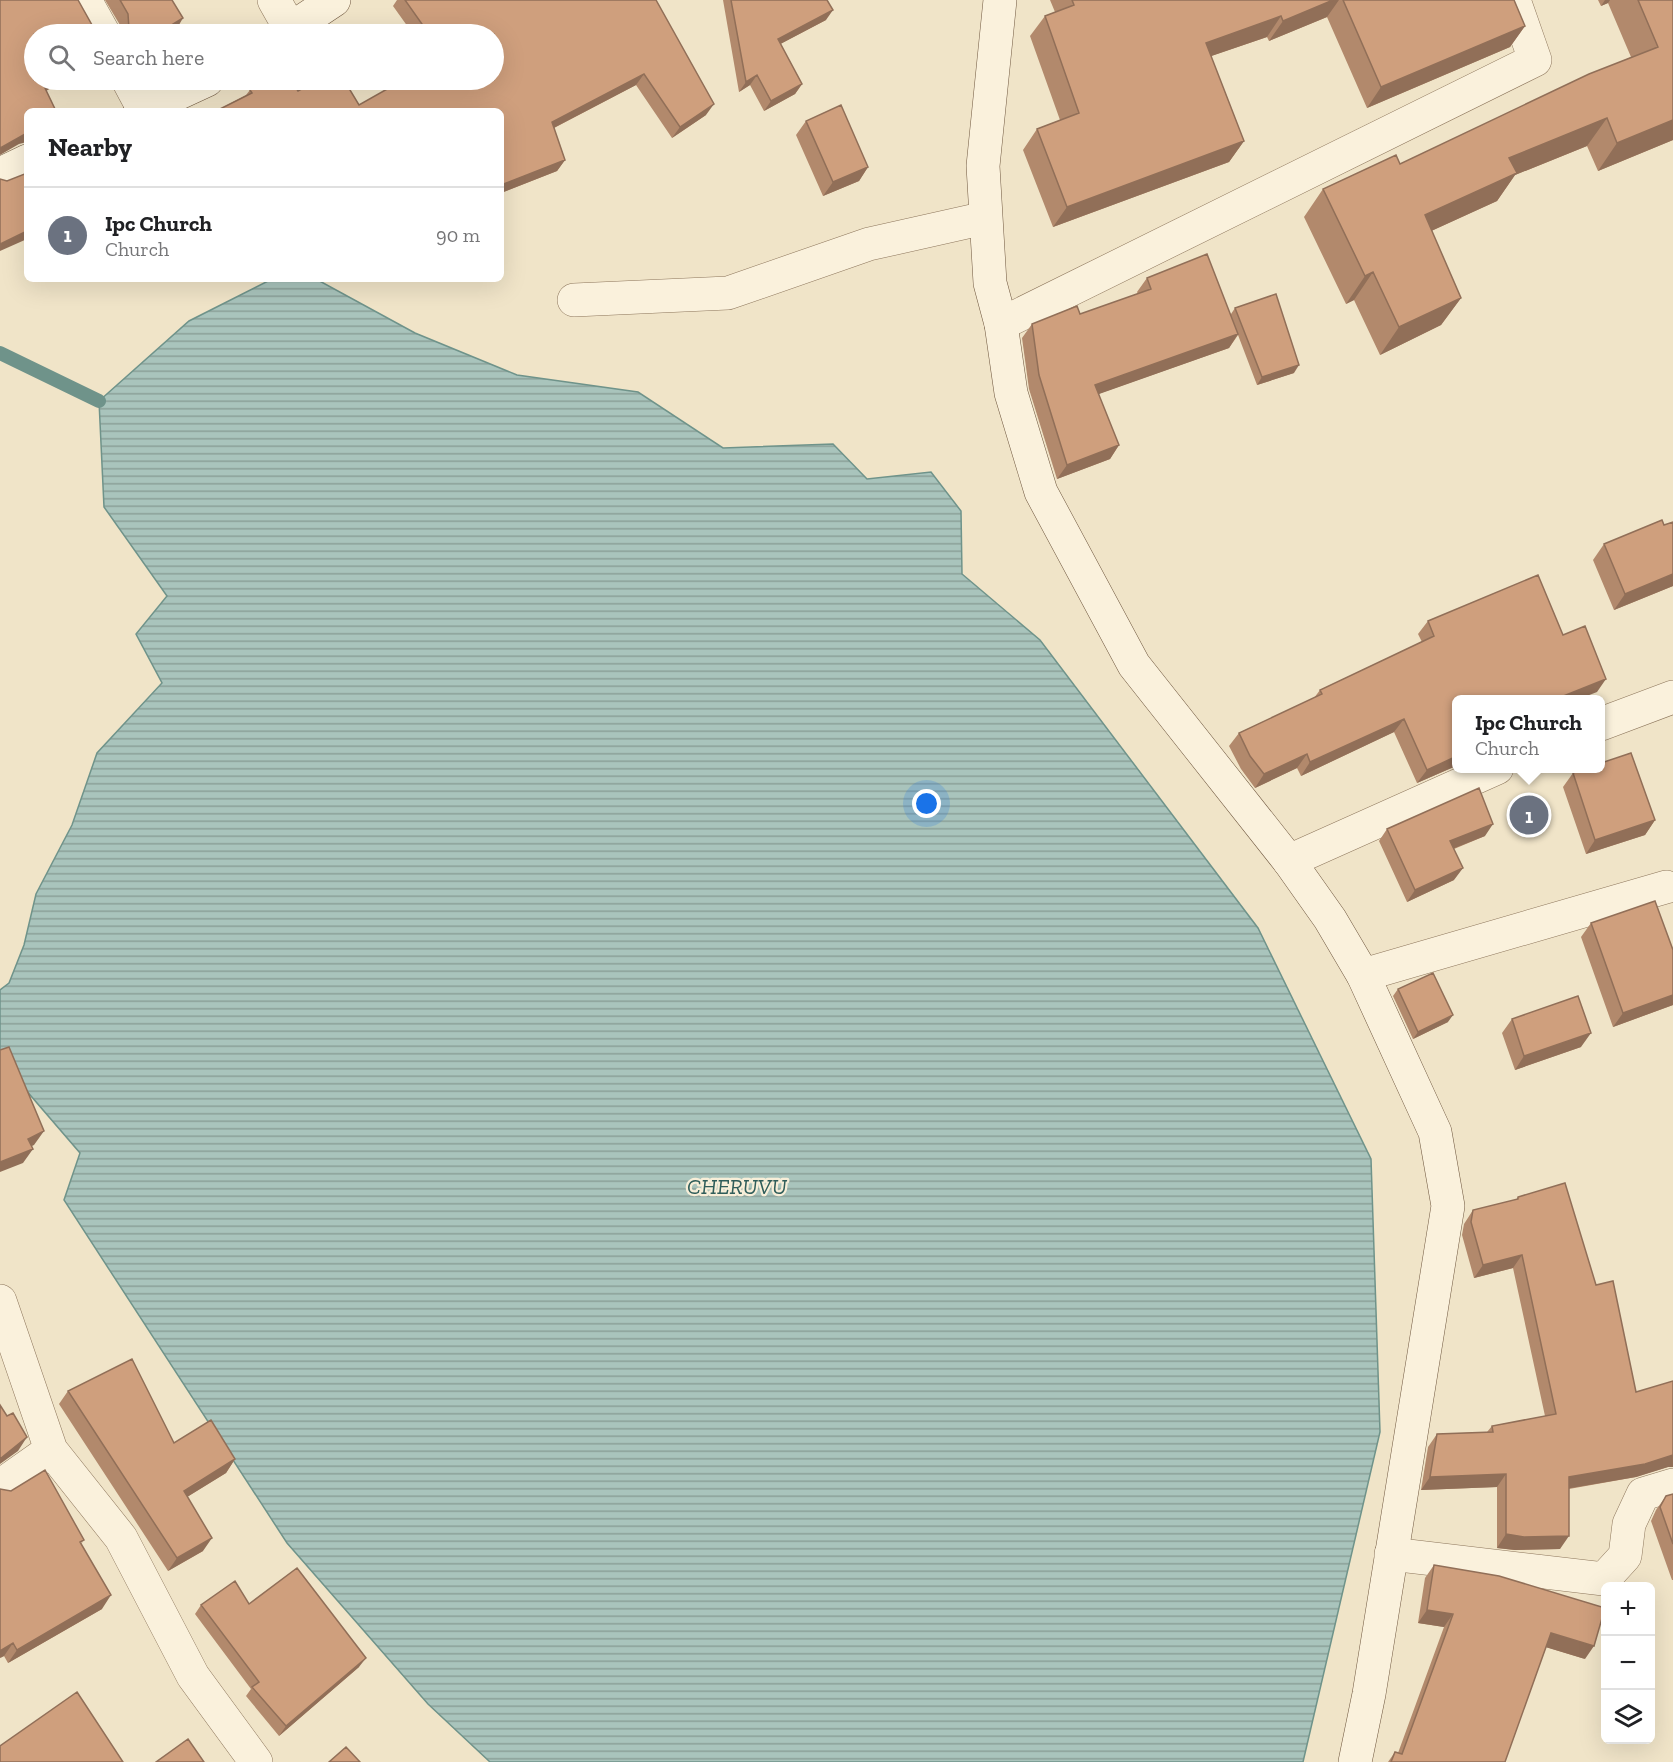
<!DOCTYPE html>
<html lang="en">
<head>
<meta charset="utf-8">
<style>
  body { margin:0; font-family:"Zilla Slab",serif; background:#f6f6f6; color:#202124 }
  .controls { position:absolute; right:18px; bottom:18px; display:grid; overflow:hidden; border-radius:9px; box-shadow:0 6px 24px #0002 }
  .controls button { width:54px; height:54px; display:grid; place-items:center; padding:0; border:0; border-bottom:2px solid #e0e0e0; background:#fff; color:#202124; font:30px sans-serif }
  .you { position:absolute; left:927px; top:804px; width:21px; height:21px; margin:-15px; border:4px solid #fff; border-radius:50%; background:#1a73e8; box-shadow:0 0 0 9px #1a73e833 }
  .badge { display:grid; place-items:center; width:39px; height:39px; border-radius:50%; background:#0f766e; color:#fff; font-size:20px; font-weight:700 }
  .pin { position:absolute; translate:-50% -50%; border:3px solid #fff; box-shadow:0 2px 6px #0006 }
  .popup { position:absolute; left:1452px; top:695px; width:153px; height:78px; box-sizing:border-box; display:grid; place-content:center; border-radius:9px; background:#fff; filter:drop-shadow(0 2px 4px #0005); font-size:20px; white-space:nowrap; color:#757577 }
  .popup b { font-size:22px; color:#202124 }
  .popup::after { content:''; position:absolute; left:50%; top:100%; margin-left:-12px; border:12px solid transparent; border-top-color:#fff }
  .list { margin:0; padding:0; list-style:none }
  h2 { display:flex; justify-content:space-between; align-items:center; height:78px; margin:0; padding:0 24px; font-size:26px }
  h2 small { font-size:20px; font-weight:400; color:#757577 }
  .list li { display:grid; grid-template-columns:39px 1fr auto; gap:18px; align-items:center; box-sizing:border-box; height:96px; padding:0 24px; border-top:2px solid #e0e0e0 }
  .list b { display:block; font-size:22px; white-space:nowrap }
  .list p { margin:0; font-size:20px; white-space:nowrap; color:#757577 }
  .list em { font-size:20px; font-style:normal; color:#757577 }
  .icon { flex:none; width:33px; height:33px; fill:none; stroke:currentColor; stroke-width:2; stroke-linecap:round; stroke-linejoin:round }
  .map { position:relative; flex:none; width:1673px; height:1762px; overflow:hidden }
  .search { position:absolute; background:#fff; box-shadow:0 6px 24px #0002; left:24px; top:24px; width:480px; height:66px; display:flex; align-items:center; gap:15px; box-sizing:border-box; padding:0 21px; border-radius:33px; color:#757577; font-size:22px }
  .panel { position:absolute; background:#fff; box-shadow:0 6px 24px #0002; left:24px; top:108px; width:480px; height:174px; border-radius:9px }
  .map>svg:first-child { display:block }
  .water { fill:url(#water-rules); stroke:#6f938a; stroke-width:1.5 }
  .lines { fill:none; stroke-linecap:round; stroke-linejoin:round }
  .stream { stroke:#6f938a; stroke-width:14 }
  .street-casing { stroke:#8d765c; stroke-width:34 }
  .secondary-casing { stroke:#6f573f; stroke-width:34 }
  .street { stroke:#faf1dc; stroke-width:33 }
  .secondary { stroke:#faf1dc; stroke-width:33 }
  .wall { fill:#b2896c }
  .shaded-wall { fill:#916f58 }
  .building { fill:#cf9f7d; stroke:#916f58; stroke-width:1.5 }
  .labels { text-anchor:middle; stroke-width:4.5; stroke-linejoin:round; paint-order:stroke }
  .water-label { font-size:22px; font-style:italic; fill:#2f5d5a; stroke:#f7eed8 }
</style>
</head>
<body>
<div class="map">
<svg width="1673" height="1762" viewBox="0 0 1673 1762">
  <defs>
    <pattern id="water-rules" width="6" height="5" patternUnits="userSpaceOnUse" patternTransform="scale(1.5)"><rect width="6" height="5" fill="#a9c4bc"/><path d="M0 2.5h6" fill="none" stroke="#8ba098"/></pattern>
  </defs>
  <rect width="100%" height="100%" fill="#f0e4c8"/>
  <path class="water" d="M 272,279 L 316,279 L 415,333 L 517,375 L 638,392 L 723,448 L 833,444 L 867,479 L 931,472 L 961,511 L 962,574 L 1040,640 L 1258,928 L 1371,1159 L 1380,1432 L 1303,1762 L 490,1762 L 428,1704 L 287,1543 L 64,1200 L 80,1153 L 0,1060 L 0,990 L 9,983 L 24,945 L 36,894 L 72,825 L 97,753 L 162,683 L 136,634 L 167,596 L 104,507 L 99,401 L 189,321 Z"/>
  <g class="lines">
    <path class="stream" d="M 0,353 L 99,401"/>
    <g class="street-casing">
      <path id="street" d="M 85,0 L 104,34
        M 274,0 L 291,30
        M 128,80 L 144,110
        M 574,300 L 728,293 L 869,244 L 985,218
        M 1001,324 L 1535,60 L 1514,0
        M 1601,724 L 1673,697
        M 1289,861 L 1497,768
        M 1363,975 L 1666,887
        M 0,1301 L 51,1450 L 121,1538 L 193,1676 L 256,1762
        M 0,1486 L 51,1450
        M 1391,1554 L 1604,1579 L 1625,1556 L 1629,1524 L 1643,1494 L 1673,1485"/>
    </g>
    <g class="secondary-casing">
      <path id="secondary" d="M 1000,0 L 983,166 L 990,283 L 1001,324 L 1011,393 L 1041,492 L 1134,665 L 1289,861 L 1330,919 L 1363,975 L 1435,1132 L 1448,1206 L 1369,1694 L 1355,1762
        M 283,34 L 334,0
        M 140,111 L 207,80
        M 0,174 L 27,161"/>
    </g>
    <use href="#street" class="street"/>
    <use href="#secondary" class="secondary"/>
  </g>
  <path class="wall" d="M 105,0 L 172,0 L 176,30 L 167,34 L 121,34 L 120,25 Z
    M 397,0 L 656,0 L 706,115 L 672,138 L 636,85 L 554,128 L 565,160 L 557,171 L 501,193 L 501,111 L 216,111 L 246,95 L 250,90 L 298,91 L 359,105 L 494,34 L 413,34 L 393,6 Z
    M 723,0 L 827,0 L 826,20 L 780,44 L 802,84 L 795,94 L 764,111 L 750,85 L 739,92 Z
    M 1050,0 L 1514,0 L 1525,26 L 1510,47 L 1367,108 L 1327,17 L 1269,41 L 1267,37 L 1211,56 L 1244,141 L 1229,162 L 1053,227 L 1023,150 L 1037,129 L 1060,120 L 1030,36 L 1045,16 L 1055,12 Z
    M 1598,0 L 1673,0 L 1673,140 L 1598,171 L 1587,146 L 1515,175 L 1497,201 L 1431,231 L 1461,298 L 1441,325 L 1380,355 L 1354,300 L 1346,304 L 1304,217 L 1323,189 L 1400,164 L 1631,57 L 1608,3 L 1601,6 Z
    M 806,121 L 868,167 L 859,181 L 823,196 L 796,135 Z
    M 1147,278 L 1231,314 L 1235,308 L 1294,373 L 1257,385 L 1238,335 L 1229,348 L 1098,394 L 1119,445 L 1110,459 L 1057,479 L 1029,389 L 1022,338 L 1032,324 L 1080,314 L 1138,294 L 1137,292 Z
    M 1604,544 L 1673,586 L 1614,610 L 1593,560 Z
    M 1428,621 L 1563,635 L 1597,692 L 1457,699 L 1456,766 L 1417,783 L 1394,732 L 1301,776 L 1297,768 L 1255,788 L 1241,769 L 1229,746 L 1239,733 L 1314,698 L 1320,690 L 1422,642 L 1418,634 Z
    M 1573,773 L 1655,820 L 1645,835 L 1586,854 L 1563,787 Z
    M 1387,829 L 1485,836 L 1454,849 L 1454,880 L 1407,902 L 1379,841 Z
    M 1591,923 L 1673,950 L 1673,1005 L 1613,1027 L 1581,937 Z
    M 1398,989 L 1448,1022 L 1413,1039 L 1393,996 Z
    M 1512,1019 L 1581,1047 L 1515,1070 L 1502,1033 Z
    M 1518,1197 L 1596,1285 L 1636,1392 L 1668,1467 L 1636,1477 L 1569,1489 L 1560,1549 L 1515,1550 L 1497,1548 L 1497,1487 L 1421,1490 L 1428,1447 L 1437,1434 L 1487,1432 L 1492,1426 L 1545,1416 L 1513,1268 L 1474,1278 L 1462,1235 L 1464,1224 L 1473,1210 L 1516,1200 Z
    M 68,1391 L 174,1443 L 235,1459 L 226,1473 L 187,1497 L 203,1551 L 168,1571 L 59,1404 Z
    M 1673,1494 L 1673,1580 L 1672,1580 L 1651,1521 L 1656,1510 L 1666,1496 Z
    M 84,1540 L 81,1543 L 102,1609 L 8,1663 L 4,1656 L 0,1658 Z
    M 1434,1565 L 1585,1659 L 1546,1647 L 1505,1762 L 1388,1762 L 1395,1752 L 1398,1753 L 1444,1627 L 1418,1623 L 1425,1578 Z
    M 249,1604 L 359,1667 L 279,1736 L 246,1696 L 251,1689 L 195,1614 L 201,1605 Z"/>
  <path class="shaded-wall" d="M 1333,0 L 1339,0 L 1327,17 L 1269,41 L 1283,21 Z
    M 1605,0 L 1610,0 L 1608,3 L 1601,6 Z
    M 833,10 L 826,20 L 771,49 L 778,39 Z
    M 1281,16 L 1267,37 L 1191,63 L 1206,43 Z
    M 183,18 L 176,30 L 167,34 L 157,34 Z
    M 1525,26 L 1510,47 L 1367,108 L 1381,87 Z
    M 133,27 L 127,34 L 125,34 L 129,29 Z
    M 644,74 L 636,85 L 544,133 L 552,122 Z
    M 757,75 L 750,85 L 739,92 L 746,82 Z
    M 54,80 L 63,80 L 37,97 L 44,86 Z
    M 802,84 L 795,94 L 764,111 L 771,101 Z
    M 714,104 L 706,115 L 672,138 L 680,127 Z
    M 1607,118 L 1587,146 L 1515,175 L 1497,201 L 1405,243 L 1425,215 L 1509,158 Z
    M 1673,120 L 1673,140 L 1598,171 L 1617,143 Z
    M 27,133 L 27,142 L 19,144 L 0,155 L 0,148 Z
    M 1244,141 L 1229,162 L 1053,227 L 1067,207 Z
    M 565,160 L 557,171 L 501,193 L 501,185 Z
    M 868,167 L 859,181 L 823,196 L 833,182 Z
    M 27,231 L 27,239 L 0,251 L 0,244 Z
    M 1373,272 L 1354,300 L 1346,304 L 1365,276 Z
    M 1461,298 L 1441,325 L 1380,355 L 1399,327 Z
    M 1238,334 L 1229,348 L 1085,399 L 1095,385 Z
    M 1299,365 L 1294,373 L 1257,385 L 1262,377 Z
    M 1119,445 L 1110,459 L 1057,479 L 1067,465 Z
    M 1673,574 L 1673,586 L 1614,610 L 1625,594 Z
    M 1606,679 L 1597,692 L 1579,699 L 1556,699 Z
    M 1404,719 L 1394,732 L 1301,776 L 1310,762 Z
    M 1307,754 L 1297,768 L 1255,788 L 1264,774 Z
    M 1457,756 L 1456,766 L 1417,783 L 1427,770 Z
    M 1655,820 L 1645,835 L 1586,854 L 1595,840 Z
    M 1493,824 L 1485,836 L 1442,853 L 1450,841 Z
    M 1463,868 L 1454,880 L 1407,902 L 1415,890 Z
    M 1673,995 L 1673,1005 L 1613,1027 L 1623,1013 Z
    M 1453,1015 L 1448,1022 L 1413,1039 L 1418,1032 Z
    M 1591,1033 L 1581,1047 L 1515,1070 L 1524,1056 Z
    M 44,1131 L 34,1145 L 18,1153 L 28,1139 Z
    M 33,1149 L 23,1163 L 0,1172 L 0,1162 Z
    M 1522,1255 L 1513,1268 L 1474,1278 L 1483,1265 Z
    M 27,1437 L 18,1451 L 0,1464 L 0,1459 Z
    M 1673,1455 L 1673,1467 L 1668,1467 L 1636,1477 L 1559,1490 L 1569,1477 Z
    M 235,1459 L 226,1473 L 174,1505 L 184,1491 Z
    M 1506,1474 L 1497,1487 L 1421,1490 L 1430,1477 Z
    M 1506,1534 L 1569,1536 L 1560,1549 L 1515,1550 L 1497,1548 Z
    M 212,1538 L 203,1551 L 168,1571 L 177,1558 Z
    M 111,1595 L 102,1609 L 8,1663 L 17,1650 Z
    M 1427,1610 L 1453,1614 L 1444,1627 L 1418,1623 Z
    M 1551,1633 L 1594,1646 L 1585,1659 L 1542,1646 Z
    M 13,1643 L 4,1656 L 0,1658 L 0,1651 Z
    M 366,1658 L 359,1667 L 279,1736 L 286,1726 Z"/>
  <path class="building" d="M 0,0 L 78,0 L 96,32 L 98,34 L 34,34 L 34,80 L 54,80 L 44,86 L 56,111 L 27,111 L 27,133 L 0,148 Z
    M 120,0 L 172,0 L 183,18 L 157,34 L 138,34 L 133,27 L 129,29 L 128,14 Z
    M 405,0 L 656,0 L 714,104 L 680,127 L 644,74 L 552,122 L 565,160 L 501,185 L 501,111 L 216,111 L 252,93 L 250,90 L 267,80 L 291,80 L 298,91 L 318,80 L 344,80 L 359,105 L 403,80 L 494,80 L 494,34 L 429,34 Z
    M 731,0 L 827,0 L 833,10 L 778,39 L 802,84 L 771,101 L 757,75 L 746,82 Z
    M 1072,0 L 1333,0 L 1283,21 L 1281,16 L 1206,43 L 1244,141 L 1067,207 L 1037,129 L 1079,113 L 1045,16 L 1074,5 Z
    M 1343,0 L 1514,0 L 1525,26 L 1381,87 Z
    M 1638,0 L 1673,0 L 1673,120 L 1617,143 L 1607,118 L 1509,158 L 1517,173 L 1425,215 L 1461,298 L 1399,327 L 1373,272 L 1365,276 L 1323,189 L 1396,155 L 1400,164 L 1589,74 L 1658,47 Z
    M 841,105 L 868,167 L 833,182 L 806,121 Z
    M 27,173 L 27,231 L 0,244 L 0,179 L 7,181 Z
    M 1207,254 L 1238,334 L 1095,385 L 1119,445 L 1067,465 L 1039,375 L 1032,324 L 1077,306 L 1080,314 L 1151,289 L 1147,278 Z
    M 1276,294 L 1299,365 L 1262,377 L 1235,308 Z
    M 1662,520 L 1664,525 L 1673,522 L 1673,574 L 1625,594 L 1604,544 Z
    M 1538,575 L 1563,635 L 1585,626 L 1606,679 L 1556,699 L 1457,699 L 1457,756 L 1427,770 L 1404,719 L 1310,762 L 1307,754 L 1264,774 L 1250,756 L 1239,733 L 1322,694 L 1320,690 L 1434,636 L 1428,621 Z
    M 1631,753 L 1655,820 L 1595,840 L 1573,773 L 1586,768 L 1601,768 L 1601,763 Z
    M 1479,788 L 1493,824 L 1450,841 L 1463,868 L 1415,890 L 1387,829 Z
    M 1655,901 L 1673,950 L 1673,995 L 1623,1013 L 1591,923 Z
    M 1433,973 L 1453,1015 L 1418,1032 L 1398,989 Z
    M 1578,996 L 1591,1033 L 1524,1056 L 1512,1019 Z
    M 9,1047 L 44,1131 L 28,1139 L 33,1149 L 0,1162 L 0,1050 Z
    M 1565,1183 L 1596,1285 L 1613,1281 L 1636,1392 L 1673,1381 L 1673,1455 L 1645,1464 L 1569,1477 L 1569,1536 L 1524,1537 L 1506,1534 L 1506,1474 L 1430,1477 L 1437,1434 L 1493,1432 L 1492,1426 L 1556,1414 L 1522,1255 L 1483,1265 L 1471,1222 L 1473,1210 L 1518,1199 L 1518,1197 Z
    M 132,1359 L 174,1443 L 211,1420 L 235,1459 L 184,1491 L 212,1538 L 177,1558 L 68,1391 Z
    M 0,1405 L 7,1416 L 13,1413 L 27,1437 L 0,1459 Z
    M 45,1470 L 84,1540 L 80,1542 L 111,1595 L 17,1650 L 13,1643 L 0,1651 L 0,1489 L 11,1491 Z
    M 1673,1494 L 1673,1544 L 1660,1507 L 1666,1496 Z
    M 1434,1565 L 1499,1576 L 1605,1608 L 1594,1646 L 1551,1633 L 1505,1762 L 1391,1762 L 1395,1752 L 1402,1754 L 1453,1614 L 1427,1610 Z
    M 297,1568 L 366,1658 L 286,1726 L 252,1687 L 259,1682 L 201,1605 L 235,1581 L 249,1604 Z
    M 77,1692 L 123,1762 L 0,1762 L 0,1746 Z
    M 188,1739 L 204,1762 L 156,1762 Z
    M 346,1747 L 360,1762 L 329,1762 Z"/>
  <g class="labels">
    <g class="water-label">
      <text x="737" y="1194">CHERUVU</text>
    </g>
  </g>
</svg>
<div class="controls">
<button>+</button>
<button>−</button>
<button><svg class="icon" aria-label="layers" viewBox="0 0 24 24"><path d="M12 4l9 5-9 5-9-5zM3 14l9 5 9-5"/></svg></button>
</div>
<div class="you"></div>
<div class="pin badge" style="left:1529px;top:815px;background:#6b7280">1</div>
<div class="popup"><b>Ipc Church</b>Church</div>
<div class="search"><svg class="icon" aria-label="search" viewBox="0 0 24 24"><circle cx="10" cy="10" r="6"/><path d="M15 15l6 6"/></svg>Search here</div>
<section class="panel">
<h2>Nearby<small></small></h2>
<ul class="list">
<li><span class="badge" style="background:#6b7280">1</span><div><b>Ipc Church</b><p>Church</p></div><em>90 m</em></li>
</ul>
</section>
</div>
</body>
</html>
